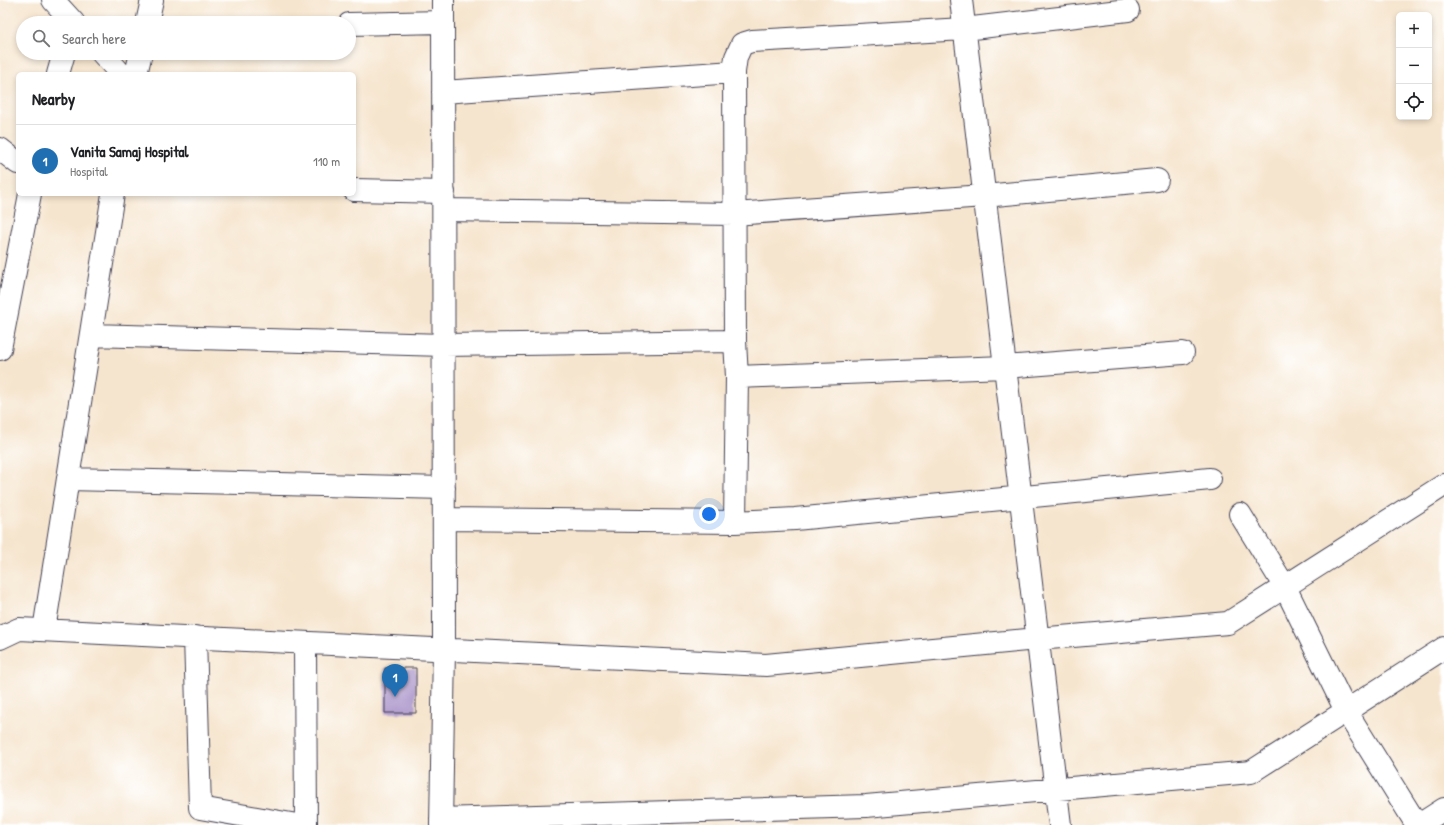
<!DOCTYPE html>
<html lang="en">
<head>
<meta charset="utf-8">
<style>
  body { margin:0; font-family:"Patrick Hand",sans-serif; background:#f2f2f2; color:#202124 }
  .controls { position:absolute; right:12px; top:12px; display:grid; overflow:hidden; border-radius:6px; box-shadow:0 2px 6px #0003 }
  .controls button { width:36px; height:36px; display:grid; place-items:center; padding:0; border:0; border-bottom:1px solid #e0e0e0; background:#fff; color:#202124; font:20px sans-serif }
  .you { position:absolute; left:709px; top:514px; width:14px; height:14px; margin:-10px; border:3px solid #fff; border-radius:50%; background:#1a73e8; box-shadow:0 0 0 6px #1a73e833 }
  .badge { display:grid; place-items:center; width:26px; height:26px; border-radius:50%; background:#1f6fb2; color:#fff; font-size:13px; font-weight:700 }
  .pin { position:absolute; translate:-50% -33px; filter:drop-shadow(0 1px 2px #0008) }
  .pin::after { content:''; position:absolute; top:21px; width:14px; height:12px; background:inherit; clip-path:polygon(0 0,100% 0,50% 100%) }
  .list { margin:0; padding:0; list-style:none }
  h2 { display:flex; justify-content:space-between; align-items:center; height:52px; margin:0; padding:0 16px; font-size:17px }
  h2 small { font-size:13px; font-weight:400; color:#757577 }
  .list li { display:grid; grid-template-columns:26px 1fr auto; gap:12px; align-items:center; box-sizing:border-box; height:72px; padding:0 16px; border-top:1px solid #e0e0e0 }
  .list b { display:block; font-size:15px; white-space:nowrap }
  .list p { margin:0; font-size:13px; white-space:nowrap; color:#757577 }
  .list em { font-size:13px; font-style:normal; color:#757577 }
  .icon { flex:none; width:22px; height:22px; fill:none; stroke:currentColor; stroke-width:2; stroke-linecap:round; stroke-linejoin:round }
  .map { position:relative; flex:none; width:1444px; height:825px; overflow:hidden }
  .search { position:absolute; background:#fff; box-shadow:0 2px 6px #0003; left:16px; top:16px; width:340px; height:44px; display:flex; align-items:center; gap:10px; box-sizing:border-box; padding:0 14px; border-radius:22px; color:#757577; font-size:15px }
  .panel { position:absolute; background:#fff; box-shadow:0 2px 6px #0003; left:16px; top:72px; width:340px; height:124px; border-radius:6px }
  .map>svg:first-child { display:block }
  .building { fill:#b5a2d0 }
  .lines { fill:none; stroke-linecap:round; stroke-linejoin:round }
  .minor-casing { stroke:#423f51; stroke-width:24 }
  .minor { stroke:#fff; stroke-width:22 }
</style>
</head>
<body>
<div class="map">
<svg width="1444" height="825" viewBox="0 0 1444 825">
  <rect width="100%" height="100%" fill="#fff"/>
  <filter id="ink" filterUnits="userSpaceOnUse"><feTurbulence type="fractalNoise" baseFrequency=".025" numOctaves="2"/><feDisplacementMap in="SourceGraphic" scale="8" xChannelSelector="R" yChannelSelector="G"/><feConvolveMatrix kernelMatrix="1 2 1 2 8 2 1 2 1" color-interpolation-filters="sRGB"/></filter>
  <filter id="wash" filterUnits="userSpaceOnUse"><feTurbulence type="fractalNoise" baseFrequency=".012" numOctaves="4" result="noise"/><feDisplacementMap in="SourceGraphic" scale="16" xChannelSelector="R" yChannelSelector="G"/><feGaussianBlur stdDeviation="0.9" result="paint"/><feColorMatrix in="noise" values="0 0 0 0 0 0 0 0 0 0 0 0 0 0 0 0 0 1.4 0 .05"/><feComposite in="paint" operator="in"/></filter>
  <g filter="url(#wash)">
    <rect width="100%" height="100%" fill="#f6e5ce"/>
    <g id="blocks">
      <path class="building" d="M 385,668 L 416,668 L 416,713 L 385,713 Z"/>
    </g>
  </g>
  <g filter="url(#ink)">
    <use href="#blocks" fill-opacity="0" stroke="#423f51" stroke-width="1"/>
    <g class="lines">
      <g class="minor-casing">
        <path id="minor" d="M 53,0 L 74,23
          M 961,0 L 1060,825
          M 147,23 L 152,0
          M 349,24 L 443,22
          M 102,53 L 121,74
          M 58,74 L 64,53
          M 136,74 L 141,53
          M 443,92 L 734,72
          M 0,149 L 18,163
          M 354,190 L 444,192
          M 444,210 L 734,214 L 984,196 L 1157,180
          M 91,335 L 444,345 L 735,341
          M 0,349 L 30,194
          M 737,377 L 1005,367 L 1183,353
          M 68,479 L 444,488
          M 1240,514 L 1285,587 L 1346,711 L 1417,825
          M 444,519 L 735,522 L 795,519 L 1210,479
          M 735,522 L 737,377 L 735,341 L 734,72 L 736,57 L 742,44 L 752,41 L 964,29 L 1128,10
          M 44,630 L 113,194
          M 195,637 L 200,808 L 297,825
          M 0,638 L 19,629 L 766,665 L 1037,639 L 1228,623 L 1444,485
          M 305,643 L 306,825
          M 441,819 L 866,806 L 1251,772 L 1444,648
          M 441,825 L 444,649 L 443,0
          M 1419,825 L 1444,809"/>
      </g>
      <use href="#minor" class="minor"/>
    </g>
  </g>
</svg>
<div class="controls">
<button>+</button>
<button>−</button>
<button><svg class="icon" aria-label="locate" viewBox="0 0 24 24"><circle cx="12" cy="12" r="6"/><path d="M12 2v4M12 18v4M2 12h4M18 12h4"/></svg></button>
</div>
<div class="you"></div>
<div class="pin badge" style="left:395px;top:697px">1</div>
<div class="search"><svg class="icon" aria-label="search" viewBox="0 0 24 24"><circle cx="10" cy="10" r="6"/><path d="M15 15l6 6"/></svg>Search here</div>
<section class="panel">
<h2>Nearby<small></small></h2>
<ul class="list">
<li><span class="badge">1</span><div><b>Vanita Samaj Hospital</b><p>Hospital</p></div><em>110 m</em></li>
</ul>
</section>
</div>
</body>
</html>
